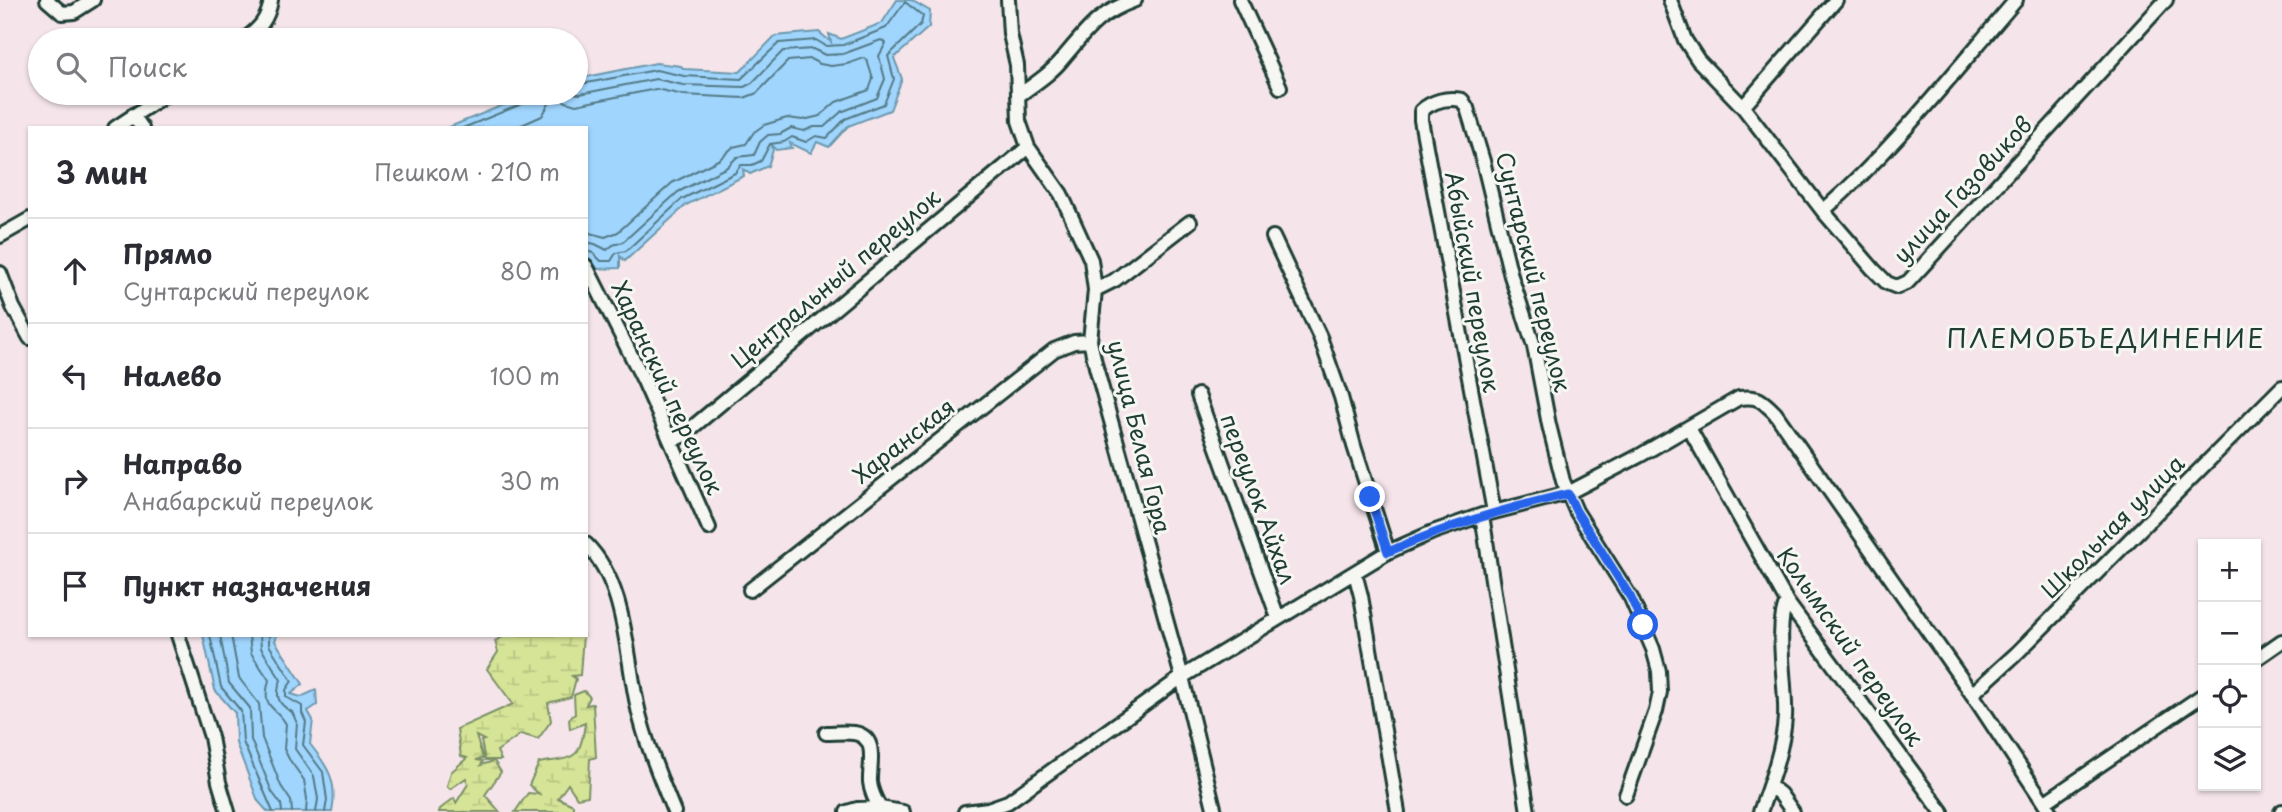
<!DOCTYPE html>
<html lang="ru">
<head>
<meta charset="utf-8">
<style>
  body { margin:0; font-family:"Playpen Sans",sans-serif; background:#f2f2f3; color:#2b2b33 }
  .controls { position:absolute; right:21px; bottom:21px; display:grid; overflow:hidden; border-radius:0px; box-shadow:0 2px 5px #0004 }
  .controls button { width:63px; height:63px; display:grid; place-items:center; padding:0; border:0; border-bottom:2px solid #e1e1e2; background:#fff; color:#2b2b33; font:35px sans-serif }
  .stop { position:absolute; width:21px; height:21px; margin:-16px; border:5px solid #2563eb; border-radius:50%; background:#fff }
  .stop.end { background:#2563eb; border-color:#fff; box-shadow:0 2px 7px #0008 }
  .list { margin:0; padding:0; list-style:none }
  h2 { display:flex; justify-content:space-between; align-items:center; height:91px; margin:0; padding:0 28px; font-size:30px }
  h2 small { font-size:23px; font-weight:400; color:#7c7c81 }
  .list li { display:grid; grid-template-columns:46px 1fr auto; gap:21px; align-items:center; box-sizing:border-box; height:105px; padding:0 28px; border-top:2px solid #e1e1e2 }
  .list b { display:block; font-size:26px; white-space:nowrap }
  .list p { margin:0; font-size:23px; white-space:nowrap; color:#7c7c81 }
  .list em { font-size:23px; font-style:normal; color:#7c7c81 }
  .icon { flex:none; width:38px; height:38px; fill:none; stroke:currentColor; stroke-width:2; stroke-linecap:round; stroke-linejoin:round }
  .map { position:relative; flex:none; width:2282px; height:812px; overflow:hidden }
  .search { position:absolute; background:#fff; box-shadow:0 2px 5px #0004; left:28px; top:28px; width:560px; height:77px; display:flex; align-items:center; gap:18px; box-sizing:border-box; padding:0 24px; border-radius:38px; color:#7c7c81; font-size:26px }
  .panel { position:absolute; background:#fff; box-shadow:0 2px 5px #0004; left:28px; top:126px; width:560px; height:511px; border-radius:0px }
  .map>svg:first-child { display:block }
  .wetland { fill:url(#wetland-marsh); stroke:#7a9066; stroke-width:2 }
  .water { fill:#a0d5fe; stroke:#6c98ad; stroke-width:2 }
  .lines { fill:none; stroke-linecap:round; stroke-linejoin:round }
  .shore { stroke:#537a85; stroke-width:2 }
  .minor-casing { stroke:#1f3d34; stroke-width:18 }
  .minor { stroke:#f6f6f2; stroke-width:12 }
  .route { stroke:#2563eb; stroke-width:9 }
  .labels { text-anchor:middle; stroke-width:6; stroke-linejoin:round; paint-order:stroke }
  .street-label { font-size:23px; fill:#1f3d34; stroke:#f6f6f2 }
  .quarter-label { font-size:26px; letter-spacing:2px; fill:#1f3d34; stroke:#f6f6f2 }
</style>
</head>
<body>
<div class="map">
<svg width="2282" height="812" viewBox="0 0 2282 812">
  <defs>
    <pattern id="wetland-marsh" width="20" height="14" patternUnits="userSpaceOnUse" patternTransform="scale(1.75)"><rect width="20" height="14" fill="#d6e497"/><path d="M1 5h8M5 5V1M11 12h8M15 12V8" fill="none" stroke="#b7c483"/></pattern>
  </defs>
  <rect width="100%" height="100%" fill="#f5e5ea"/>
  <filter id="ink" filterUnits="userSpaceOnUse"><feTurbulence type="fractalNoise" baseFrequency=".0143" numOctaves="2"/><feDisplacementMap in="SourceGraphic" scale="14" xChannelSelector="R" yChannelSelector="G"/><feConvolveMatrix kernelMatrix="1 2 1 2 8 2 1 2 1" color-interpolation-filters="sRGB"/></filter>
  <g filter="url(#ink)">
    <path class="wetland" d="M 506,635 L 583,635 L 580,675 L 572,676 L 576,679 L 571,697 L 548,703 L 551,721 L 538,739 L 521,734 L 497,751 L 501,760 L 485,760 L 481,741 L 484,740 L 476,736 L 483,758 L 476,760 L 483,761 L 481,765 L 494,761 L 501,772 L 485,795 L 500,812 L 439,812 L 440,809 L 454,798 L 456,803 L 468,784 L 466,778 L 450,789 L 447,786 L 451,772 L 467,758 L 461,756 L 457,729 L 513,704 L 487,669 L 498,652 L 495,641 Z
      M 584,691 L 590,697 L 586,705 L 593,704 L 596,757 L 590,759 L 588,796 L 577,798 L 568,784 L 558,798 L 573,805 L 573,812 L 515,812 L 528,793 L 539,794 L 529,785 L 539,763 C 574,757 580,762 585,723 L 570,729 L 569,719 L 575,714 L 574,695 Z"/>
    <path class="water" d="M 897,0 L 911,0 L 930,11 L 929,27 L 894,58 L 902,79 L 890,110 L 848,126 L 829,147 L 817,142 L 811,153 L 790,143 L 792,148 L 776,150 L 771,143 L 773,150 L 768,166 L 750,174 L 743,169 L 744,176 L 686,205 L 625,261 L 620,256 L 620,268 L 598,269 L 586,255 L 586,128 L 447,128 L 533,93 L 576,93 L 576,79 L 656,63 L 681,66 L 684,69 L 740,72 L 775,36 L 819,32 L 831,42 L 829,34 L 841,39 L 882,23 Z
      M 203,635 L 277,635 L 275,641 L 303,684 L 291,694 L 301,697 L 316,690 L 317,705 L 308,711 L 313,720 L 310,744 C 328,767 338,781 332,812 L 268,812 L 258,801 L 236,743 L 235,713 L 215,690 Z"/>
    <g class="lines">
      <path class="shore" d="M 576,85 L 656,70 L 684,76 L 741,79 L 779,43 L 816,40 L 826,46 L 843,45 L 886,28 L 905,2 L 923,16 L 921,24 L 888,56 L 894,79 L 884,104 L 845,119 L 827,138 L 816,136 L 806,142 L 792,137 L 784,142 L 770,144 L 761,161 L 752,165 L 741,165 L 735,173 L 682,199 L 626,251 L 616,253 L 611,261 L 601,261 L 593,253 L 586,251
        M 570,93 L 580,94 L 656,79 L 683,85 L 744,87 L 752,83 L 783,51 L 813,49 L 825,55 L 843,54 L 881,40 L 886,43 L 879,56 L 885,79 L 877,98 L 841,112 L 824,127 L 814,127 L 804,131 L 791,128 L 780,134 L 768,135 L 760,142 L 754,155 L 737,157 L 727,167 L 678,192 L 623,242 L 613,245 L 607,250 L 595,244 L 586,242
        M 463,128 L 527,102 L 531,98 L 532,93
        M 515,128 L 542,116 L 554,95 L 566,102 L 576,105 L 656,89 L 683,95 L 744,98 L 757,93 L 788,61 L 810,59 L 820,64 L 831,66 L 847,64 L 864,58 L 867,60 L 873,79 L 869,90 L 836,102 L 820,116 L 803,120 L 787,118 L 764,125 L 754,132 L 746,144 L 733,147 L 720,159 L 672,183 L 618,232 L 605,237 L 586,232
        M 210,635 L 221,687 L 241,711 L 243,742 L 273,812
        M 220,635 L 229,683 L 250,708 L 251,740 L 272,792 L 281,804 L 282,812
        M 231,635 L 239,678 L 259,704 L 262,738 L 281,786 L 291,801 L 292,812
        M 249,635 L 251,653 L 269,680 C 261,711 275,704 286,724 L 284,749 L 289,759 L 304,780 L 307,799 L 306,812
        M 260,635 L 261,648 L 281,680 C 275,695 277,704 292,712 L 297,723 L 295,749 L 314,776 L 318,799 L 316,812
        M 269,635 L 269,645 L 292,681 L 286,690 L 286,697 L 302,706 L 302,713 L 306,722 L 303,745 L 323,772 L 327,800 L 325,812"/>
      <g class="minor-casing">
        <path id="minor" d="M 47,0 L 62,13 L 74,12 L 93,0
          M 1008,0 L 1010,34 L 1017,65 L 1019,121 L 1028,147 L 1061,194 L 1091,260 L 1095,290 L 1090,341 L 1096,367 L 1182,677 L 1215,812
          M 1240,0 L 1280,87
          M 1670,0 L 1685,40 L 1698,60 L 1743,107 L 1823,211 L 1873,269 L 1887,283 L 1897,287 L 1908,282 L 2166,0
          M 244,40 C 259,29 268,20 271,0
          M 1018,96 C 1034,84 1052,73 1064,57 C 1089,28 1097,14 1135,0
          M 1743,107 L 1836,0
          M 133,115 L 142,128
          M 115,128 L 168,93
          M 1823,211 C 1895,148 1954,72 2016,0
          M 0,236 L 30,219
          M 1273,237 L 1320,337 L 1341,397 L 1354,446 L 1388,552
          M 586,266 L 644,381 L 709,528
          M 0,273 L 13,307 L 30,338
          M 1095,290 L 1115,280 L 1190,222
          M 1198,395 L 1278,618
          M 1689,428 L 1787,602 L 1942,812
          M 671,441 L 682,436 L 1028,147
          M 1494,512 L 1421,120 L 1421,111 C 1432,101 1447,97 1462,100 L 1467,108 L 1483,161 L 1511,276 L 1534,346 L 1549,425 L 1563,481 L 1576,511 L 1631,598 L 1653,649 L 1659,671 L 1660,692 L 1656,711 L 1626,795
          M 1482,515 L 1528,812
          M 586,544 C 630,588 625,665 641,721 C 649,752 662,782 674,812
          M 1355,573 L 1361,596 L 1398,812
          M 750,590 L 1054,350 L 1074,342 L 1090,341
          M 178,635 L 211,737 L 219,782 L 228,812
          M 2256,659 L 2282,641
          M 1972,694 L 2015,655 L 2282,387
          M 826,733 C 835,733 845,732 854,733 C 879,737 869,765 870,782 C 871,792 875,799 880,808 L 903,812
          M 1770,786 L 1780,794 L 1793,812
          M 2044,803 L 2203,695
          M 847,812 L 857,809 L 880,808
          M 965,812 L 988,809 L 1008,802 L 1182,677 L 1388,552 L 1433,532 L 1482,515 L 1568,493 L 1639,456 L 1739,398 C 1758,396 1761,399 1775,413 L 1972,694 L 2050,812
          M 1760,812 C 1771,781 1783,749 1785,717 C 1787,687 1774,626 1787,602
          M 2281,812 L 2282,811"/>
      </g>
      <use href="#minor" class="minor"/>
    </g>
  </g>
  <g class="lines" filter="url(#ink)">
    <path class="route" d="M 1370,497 L 1388,552 C 1448,525 1505,509 1568,494 L 1576,511 L 1631,598 L 1643,625"/>
  </g>
  <g class="labels">
    <g class="street-label">
      <text transform="translate(1963 190) rotate(-47)" y="8">улица Газовиков</text>
      <text transform="translate(1533 272) rotate(76)" y="8">Сунтарский переулок</text>
      <text transform="translate(836 279) rotate(-40)" y="8">Центральный переулок</text>
      <text transform="translate(1472 282) rotate(80)" y="8">Абыйский переулок</text>
      <text transform="translate(667 388) rotate(65)" y="8">Харанский переулок</text>
      <text transform="translate(1139 437) rotate(76)" y="8">улица Белая Гора</text>
      <text transform="translate(904 441) rotate(-38)" y="8">Харанская</text>
      <text transform="translate(1258 499) rotate(70)" y="8">переулок Айхал</text>
      <text transform="translate(2113 527) rotate(-45)" y="8">Школьная улица</text>
      <text transform="translate(1850 647) rotate(55)" y="8">Колымский переулок</text>
    </g>
    <g class="quarter-label">
      <text x="2106" y="348">ПЛЕМОБЪЕДИНЕНИЕ</text>
    </g>
  </g>
</svg>
<div class="controls">
<button>+</button>
<button>−</button>
<button><svg class="icon" aria-label="locate" viewBox="0 0 24 24"><circle cx="12" cy="12" r="6"/><path d="M12 2v4M12 18v4M2 12h4M18 12h4"/></svg></button>
<button><svg class="icon" aria-label="layers" viewBox="0 0 24 24"><path d="M12 4l9 5-9 5-9-5zM3 14l9 5 9-5"/></svg></button>
</div>
<div class="stop" style="left:1643px;top:625px"></div>
<div class="stop end" style="left:1370px;top:497px"></div>
<div class="search"><svg class="icon" aria-label="search" viewBox="0 0 24 24"><circle cx="10" cy="10" r="6"/><path d="M15 15l6 6"/></svg>Поиск</div>
<section class="panel">
<h2>3 мин<small>Пешком · 210 m</small></h2>
<ul class="list">
<li><svg class="icon" aria-label="ahead" viewBox="0 0 24 24"><path d="M12 20V5M6 11l6-6 6 6"/></svg><div><b>Прямо</b><p>Сунтарский переулок</p></div><em>80 m</em></li>
<li><svg class="icon" aria-label="left" viewBox="0 0 24 24"><path d="M17 20v-9H6M10 6l-5 5 5 5"/></svg><div><b>Налево</b></div><em>100 m</em></li>
<li><svg class="icon" aria-label="right" viewBox="0 0 24 24"><path d="M7 20v-9h11M14 6l5 5-5 5"/></svg><div><b>Направо</b><p>Анабарский переулок</p></div><em>30 m</em></li>
<li><svg class="icon" aria-label="arrive" viewBox="0 0 24 24"><path d="M6 21V4h12l-3 4 3 4H6"/></svg><div><b>Пункт назначения</b></div></li>
</ul>
</section>
</div>
</body>
</html>
